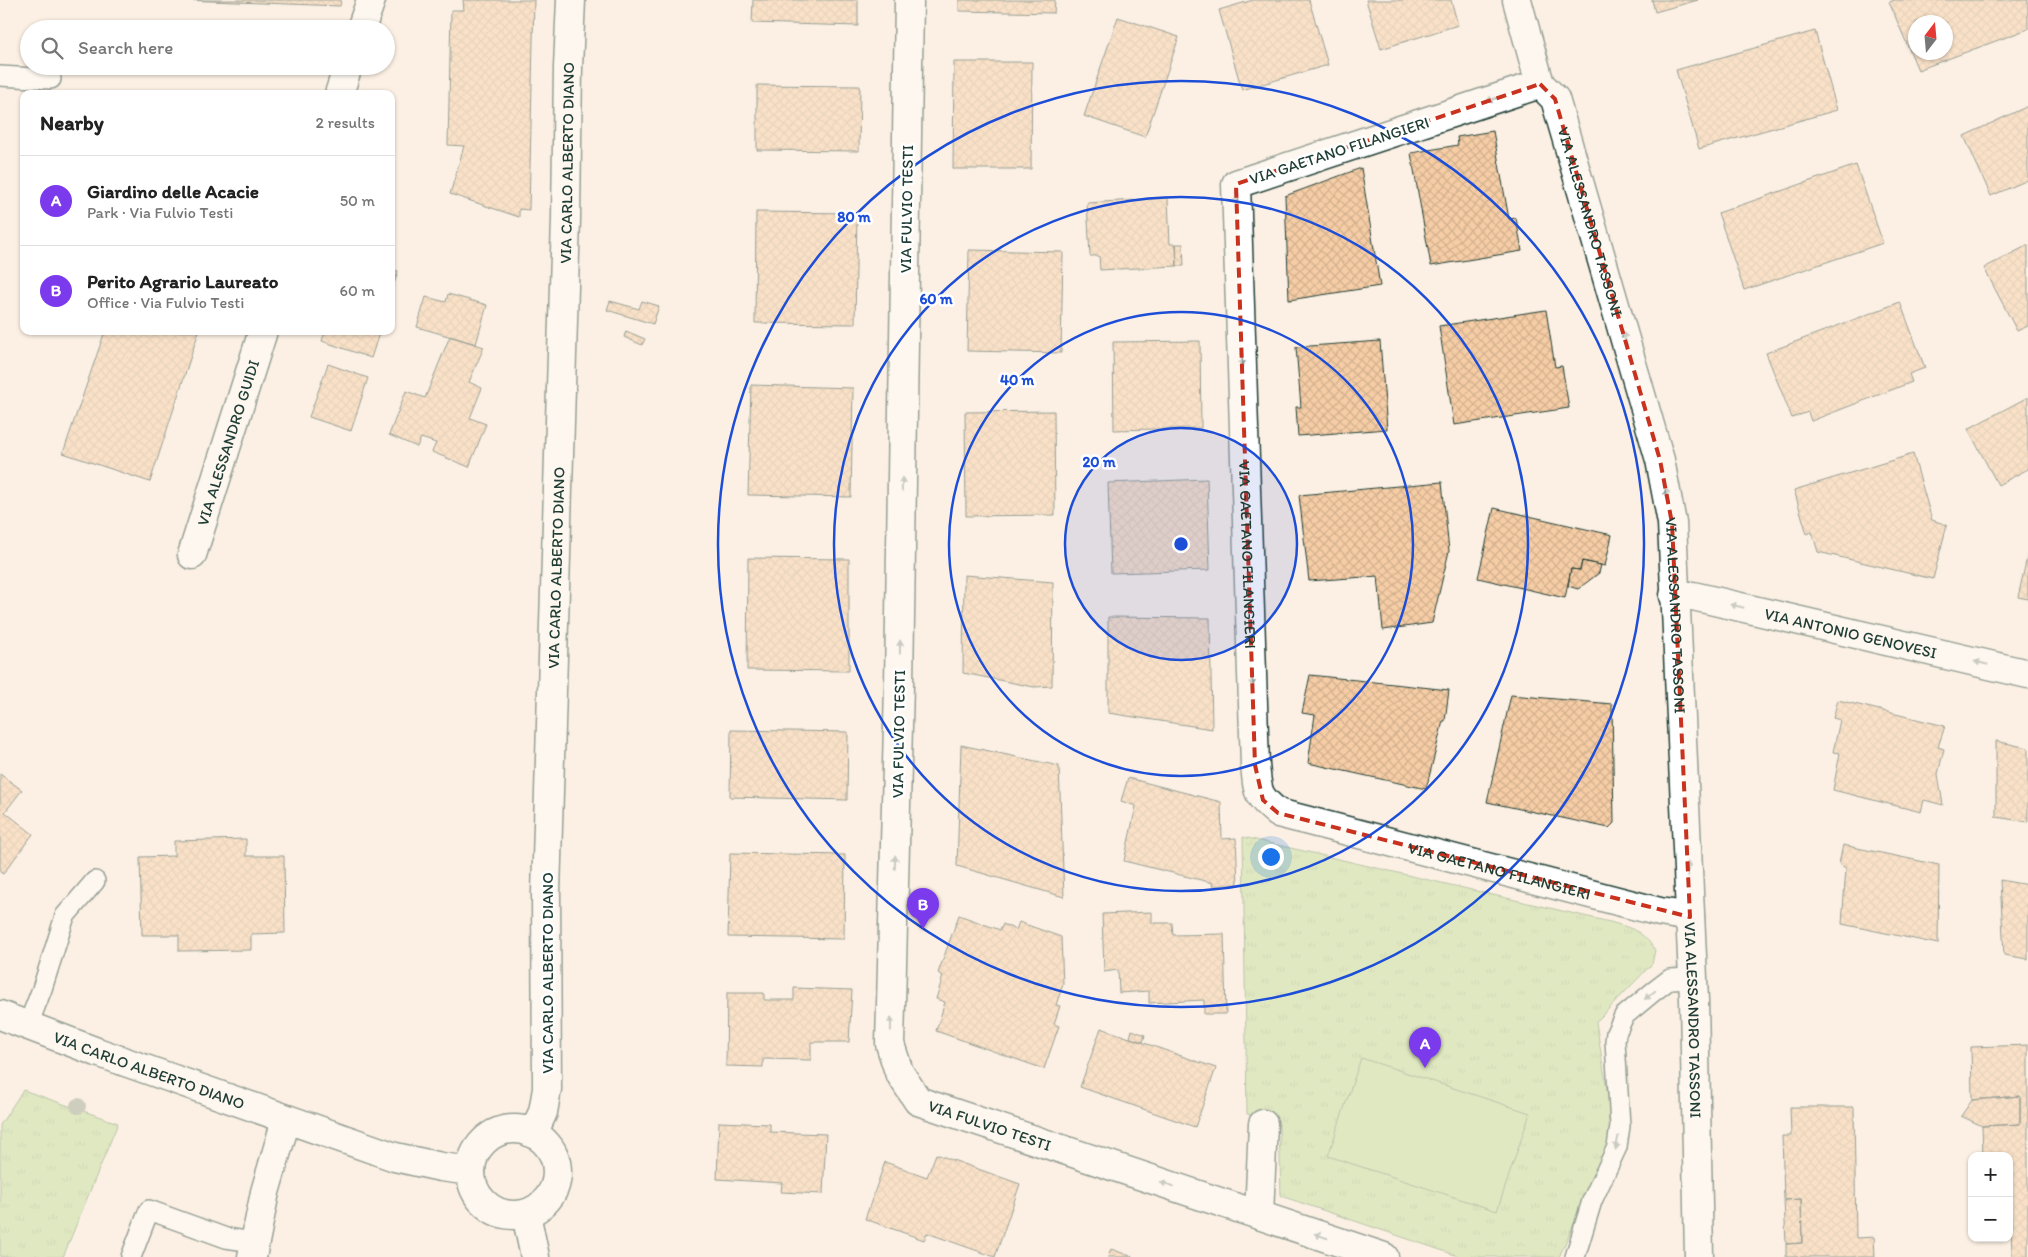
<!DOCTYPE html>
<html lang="en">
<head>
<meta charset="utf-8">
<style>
  body { margin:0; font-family:Itim,sans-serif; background:#f6f6f6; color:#222 }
  .controls { position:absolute; right:15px; bottom:15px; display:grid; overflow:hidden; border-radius:10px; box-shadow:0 1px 4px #0004 }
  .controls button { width:45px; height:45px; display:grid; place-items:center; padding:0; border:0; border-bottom:1px solid #e0e0e0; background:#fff; color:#222; font:25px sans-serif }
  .compass { position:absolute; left:1908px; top:15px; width:45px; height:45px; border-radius:50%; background:#fff; box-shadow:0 1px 4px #0004; rotate:16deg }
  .you { position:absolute; left:1270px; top:856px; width:18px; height:18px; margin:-12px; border:4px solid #fff; border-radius:50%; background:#1a73e8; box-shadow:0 0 0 8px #1a73e833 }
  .badge { display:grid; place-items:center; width:32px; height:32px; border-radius:50%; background:#7c3aed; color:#fff; font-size:16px; font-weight:700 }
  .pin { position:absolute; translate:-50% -41px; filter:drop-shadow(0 1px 2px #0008) }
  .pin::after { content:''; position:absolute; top:26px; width:18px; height:15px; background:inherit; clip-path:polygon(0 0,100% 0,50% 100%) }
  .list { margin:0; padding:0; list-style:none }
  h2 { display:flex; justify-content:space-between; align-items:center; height:65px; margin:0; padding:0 20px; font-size:21px }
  h2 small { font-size:16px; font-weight:400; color:#767676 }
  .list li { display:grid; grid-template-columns:32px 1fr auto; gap:15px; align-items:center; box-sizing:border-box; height:90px; padding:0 20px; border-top:1px solid #e0e0e0 }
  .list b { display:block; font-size:19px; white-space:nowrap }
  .list p { margin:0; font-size:16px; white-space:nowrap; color:#767676 }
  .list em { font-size:16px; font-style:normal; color:#767676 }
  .icon { flex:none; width:28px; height:28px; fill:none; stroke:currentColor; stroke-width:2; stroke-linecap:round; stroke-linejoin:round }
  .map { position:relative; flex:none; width:2028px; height:1257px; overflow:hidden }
  .search { position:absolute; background:#fff; box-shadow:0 1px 4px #0004; left:20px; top:20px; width:375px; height:55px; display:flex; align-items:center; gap:12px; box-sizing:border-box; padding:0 18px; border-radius:28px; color:#767676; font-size:19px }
  .panel { position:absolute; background:#fff; box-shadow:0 1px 4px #0004; left:20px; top:90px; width:375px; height:245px; border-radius:10px }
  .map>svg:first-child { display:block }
  .grass { fill:url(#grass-tufts); stroke:#6e8e66 }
  .pitch { fill:#bdde98; stroke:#6e8e66 }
  .building { fill:url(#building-cross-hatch); stroke:#1f3d34; fill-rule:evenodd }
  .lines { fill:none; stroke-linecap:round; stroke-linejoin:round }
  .service-casing { stroke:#1f3d34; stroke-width:22 }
  .minor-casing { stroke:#1f3d34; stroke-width:31 }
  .tertiary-casing { stroke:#1f3d34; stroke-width:31 }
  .secondary-casing { stroke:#1f3d34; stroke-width:31 }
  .service { stroke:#fff; stroke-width:19 }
  .minor { stroke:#fff; stroke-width:28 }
  .tertiary { stroke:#fff; stroke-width:28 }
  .secondary { stroke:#fff; stroke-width:28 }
  .tree { fill:#98a491 }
  .oneway { fill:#8f9e9a }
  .marked { fill:none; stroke:#c8321e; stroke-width:4; stroke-dasharray:10 6; stroke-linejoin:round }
  .ring { fill:none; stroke:#1d4ed8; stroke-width:2.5 }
  .labels { text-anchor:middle; stroke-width:5; stroke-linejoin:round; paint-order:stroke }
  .street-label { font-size:16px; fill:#1f3d34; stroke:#fff }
  .centre { fill:#1d4ed8; stroke:#fff; stroke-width:2.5 }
  .ring-label { font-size:15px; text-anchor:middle; font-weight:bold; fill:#1d4ed8; stroke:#fff; stroke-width:5; stroke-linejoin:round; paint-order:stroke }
</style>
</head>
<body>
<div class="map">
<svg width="2028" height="1257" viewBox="0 0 2028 1257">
  <defs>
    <pattern id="grass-tufts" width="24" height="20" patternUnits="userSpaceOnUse" patternTransform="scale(1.25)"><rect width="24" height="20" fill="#bdde98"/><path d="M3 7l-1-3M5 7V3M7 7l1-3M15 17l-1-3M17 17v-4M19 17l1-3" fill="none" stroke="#a2bf84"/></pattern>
    <pattern id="building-cross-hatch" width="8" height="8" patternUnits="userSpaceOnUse" patternTransform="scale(1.25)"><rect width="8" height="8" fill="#f6cda5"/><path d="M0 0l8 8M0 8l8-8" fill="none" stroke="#d2b18f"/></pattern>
  </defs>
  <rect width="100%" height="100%" fill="#fcf0e4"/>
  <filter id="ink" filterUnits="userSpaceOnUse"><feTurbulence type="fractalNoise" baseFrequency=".02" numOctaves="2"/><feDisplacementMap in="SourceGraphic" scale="10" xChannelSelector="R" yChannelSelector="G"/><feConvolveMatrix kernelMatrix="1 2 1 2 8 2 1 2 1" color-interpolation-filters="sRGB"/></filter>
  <g filter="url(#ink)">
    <path class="grass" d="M 1243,837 L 1610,922 C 1631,928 1642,930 1655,950 L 1652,964 L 1596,1022 L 1614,1133 L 1600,1160 L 1586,1197 L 1559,1257 L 1461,1257 L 1281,1196 L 1279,1123 L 1247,1114 Z
      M 23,1090 L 118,1123 L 63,1257 L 0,1257 L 0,1125 Z"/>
    <path class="pitch" d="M 1361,1058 L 1530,1113 L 1497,1211 L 1328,1156 Z"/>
    <path class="building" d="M 183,0 L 341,0 L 340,6 Z
      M 463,0 L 534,0 L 529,210 L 519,209 L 519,217 L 450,194 L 464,146 L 448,145 L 451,10 L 464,10 Z
      M 753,0 L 858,0 L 858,26 L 752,23 Z
      M 959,0 L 1055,0 L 1054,13 L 959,11 Z
      M 1253,0 L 1309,0 L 1328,65 L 1242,90 L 1219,10 Z
      M 1366,0 L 1451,0 L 1458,25 L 1381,49 Z
      M 1652,0 L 1698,0 L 1655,12 Z
      M 1895,0 L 2028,0 L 2028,29 L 1918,70 L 1889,2 ZM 1916,22 L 1946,22 L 1946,52 L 1916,52 Z
      M 1118,17 L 1179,37 L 1145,137 L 1084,116 Z
      M 1815,31 L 1837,110 L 1699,149 L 1676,70 Z
      M 954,62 L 1032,62 L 1031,169 L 953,169 Z
      M 757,85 L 860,86 L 859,151 L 757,150 Z
      M 2028,106 L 2028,180 L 1991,196 L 1964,136 Z
      M 1493,131 L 1509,219 L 1516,218 L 1522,251 L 1431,266 L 1411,153 L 1458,145 L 1457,137 Z
      M 1856,165 L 1883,243 L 1744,290 L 1718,213 Z
      M 1361,168 L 1380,286 L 1289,300 L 1285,196 Z
      M 1168,198 L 1170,244 L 1176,244 L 1177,266 L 1100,270 L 1099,256 L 1090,256 L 1087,203 Z
      M 756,212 L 857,213 L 855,324 L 755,323 Z
      M 1176,244 L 1183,244 L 1184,266 L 1177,266 Z
      M 2028,245 L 2028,326 L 2017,331 L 1984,268 Z
      M 969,250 L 1063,252 L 1061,353 L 967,351 Z
      M 391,269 L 398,271 L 391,294 Z
      M 448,294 L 487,305 L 476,344 L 417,327 L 426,297 L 446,302 Z
      M 610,301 L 639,309 L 642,301 L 659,306 L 653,324 L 607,310 Z
      M 1900,302 L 1925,368 L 1909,374 L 1912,382 L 1811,421 L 1808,412 L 1792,418 L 1766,353 Z
      M 1546,310 L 1555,367 L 1562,366 L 1569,408 L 1454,425 L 1439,326 Z
      M 105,331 L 199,331 L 150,482 L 63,453 Z
      M 325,331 L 380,331 L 371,358 L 322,341 Z
      M 626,331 L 645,339 L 642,345 L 624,337 Z
      M 450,336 L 484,347 L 469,382 L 482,388 L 470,418 L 486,424 L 469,467 L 432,452 L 436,443 L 421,438 L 417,447 L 389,435 L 406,391 L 425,398 Z
      M 1200,341 L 1201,428 L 1114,430 L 1113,342 Z
      M 1380,341 L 1387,429 L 1298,436 L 1296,407 L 1301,407 L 1296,347 Z
      M 328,364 L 368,378 L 351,431 L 309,417 Z
      M 751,385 L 853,388 L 851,497 L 748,495 Z
      M 2028,397 L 2028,469 L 1998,485 L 1968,429 Z
      M 1054,411 L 1055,515 L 966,516 L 965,412 Z
      M 1913,454 L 1932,520 L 1947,525 L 1933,579 L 1818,552 L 1812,532 L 1807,534 L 1794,490 Z
      M 1207,479 L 1210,570 L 1111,573 L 1108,483 Z
      M 1442,482 L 1449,551 L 1432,623 L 1383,630 L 1378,576 L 1309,581 L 1299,495 Z
      M 1494,508 L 1612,535 L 1605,566 L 1582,561 L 1580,570 L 1571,569 L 1565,598 L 1478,578 Z
      M 2028,553 L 2028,599 L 2018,597 Z
      M 748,558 L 849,559 L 849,671 L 747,670 Z
      M 1582,561 L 1601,565 L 1599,573 L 1578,589 L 1568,586 L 1571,569 L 1580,570 Z
      M 964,575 L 1053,582 L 1052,686 L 1034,687 L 963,673 Z
      M 1108,617 L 1210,618 L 1212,729 L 1108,713 Z
      M 1310,675 L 1449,690 L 1445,721 L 1443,721 L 1426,789 L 1308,763 L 1315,715 L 1302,713 Z
      M 1511,695 L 1612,704 L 1614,823 L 1609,828 L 1487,802 Z
      M 1838,700 L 1945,726 L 1938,747 L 1944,749 L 1938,774 L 1943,805 L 1924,800 L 1921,812 L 1833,790 L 1840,753 L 1833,752 L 1840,720 L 1833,718 Z
      M 731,730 L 848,732 L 847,800 L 730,797 Z
      M 1996,741 L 2028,748 L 2028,822 L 1996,817 Z
      M 961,745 L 1059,766 L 1064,897 L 957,866 Z
      M 0,774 L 22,790 L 5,812 L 33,834 L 3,874 L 0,872 Z
      M 1128,778 L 1221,802 L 1222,839 L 1236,838 L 1238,884 L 1212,886 L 1213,883 L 1124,861 L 1136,806 L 1121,801 Z
      M 246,839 L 246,856 L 284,856 L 285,933 L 251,934 L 251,950 L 179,951 L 179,935 L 142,935 L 140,857 L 174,856 L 174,841 Z
      M 1843,845 L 1939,865 L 1938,944 L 1842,924 L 1846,868 L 1839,864 Z
      M 730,853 L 845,855 L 844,939 L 728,937 Z
      M 2000,880 L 2028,885 L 2028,959 L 2004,955 Z
      M 1152,912 L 1152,923 L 1172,923 L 1173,935 L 1224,934 L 1226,1014 L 1204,1014 L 1204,1000 L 1149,1003 L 1149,991 L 1119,993 L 1118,970 L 1104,972 L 1102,914 Z
      M 959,915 L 1000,930 L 1003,924 L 1016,930 L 1019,922 L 1061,937 L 1063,984 L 1056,1005 L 1060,1006 L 1054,1024 L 1059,1026 L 1044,1069 L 936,1031 L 945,1002 L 936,999 L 943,976 L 938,973 Z
      M 794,988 L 852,990 L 849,1042 L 811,1042 L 811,1060 L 763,1059 L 763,1067 L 726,1066 L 727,993 L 764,993 L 764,1000 L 794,1000 Z
      M 1101,1028 L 1216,1068 L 1195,1127 L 1080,1087 Z
      M 1132,1030 L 1145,1035 L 1143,1042 L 1130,1038 Z
      M 2028,1045 L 2028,1257 L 2012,1257 L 2009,1156 L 1983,1156 L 1982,1126 L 2020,1124 L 2020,1096 L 1972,1100 L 1971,1047 Z
      M 2020,1096 L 2020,1124 L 1982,1126 L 1961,1116 L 1972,1100 Z
      M 1790,1107 L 1854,1107 L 1856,1238 L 1874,1237 L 1875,1257 L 1786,1257 L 1786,1244 L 1802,1243 L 1801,1199 L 1784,1200 L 1782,1136 L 1791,1136 Z
      M 719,1122 L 770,1124 L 770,1132 L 826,1134 L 823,1194 L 781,1192 L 782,1183 L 717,1179 Z
      M 936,1154 L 1020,1184 L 995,1257 L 927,1233 L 924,1240 L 865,1219 L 885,1162 L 927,1177 Z
      M 1801,1199 L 1802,1243 L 1786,1244 L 1784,1200 Z
      M 1111,1249 L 1133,1257 L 1108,1257 Z"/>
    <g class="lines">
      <g class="service-casing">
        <path id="service" d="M 0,76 L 51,79
          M 28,1025 L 42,989 L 65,916 L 95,881
          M 131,1257 L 149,1210 L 226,1238 L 253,1242
          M 1575,1257 L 1592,1201 L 1617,1147 L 1620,1126 L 1615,1041 L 1616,1033 L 1624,1016 L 1653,992 L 1670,979 L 1693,978"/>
      </g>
      <g class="minor-casing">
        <g id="minor">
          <path id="s1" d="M 909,0 L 899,685 L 890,1044 L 899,1072 L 918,1101 L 1384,1257"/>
          <path id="s2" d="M 1517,0 L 1540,84 L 1555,99 L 1660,460 L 1672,523 L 1694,1000 L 1699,1257"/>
          <path d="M 361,29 L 371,0"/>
          <path id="s3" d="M 1540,84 L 1236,184 L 1255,765 C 1258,792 1256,795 1278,813 L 1660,912 L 1690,917"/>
          <path d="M 339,94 L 348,66"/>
          <path id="s4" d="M 192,555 L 263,331"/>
          <path id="s5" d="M 1674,596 L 1693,596 L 2028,674"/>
          <path d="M 1259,1215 L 1263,1124"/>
          <path d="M 252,1257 L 265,1192 L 286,1120"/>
        </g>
      </g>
      <g class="tertiary-casing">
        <g id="tertiary">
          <path id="s6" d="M 0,1015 L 97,1052 L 395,1157 L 441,1167 L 471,1171"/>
        </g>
      </g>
      <g class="secondary-casing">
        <g id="secondary">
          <circle cx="514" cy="1172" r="43"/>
          <path id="s7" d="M 533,1134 L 543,1112 L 547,1089 L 546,893 L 566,219 L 568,67 L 571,0"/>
          <path d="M 526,1214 L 535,1257"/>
        </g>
      </g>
      <use href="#service" class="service"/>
      <use href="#minor" class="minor"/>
      <use href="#tertiary" class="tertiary"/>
      <use href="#secondary" class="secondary"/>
    </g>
    <circle class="tree" cx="78" cy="1106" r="8"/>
    <defs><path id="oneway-solid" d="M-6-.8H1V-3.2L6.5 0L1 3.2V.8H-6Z" transform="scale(1.25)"/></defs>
    <g class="oneway">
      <use href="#oneway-solid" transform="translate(1493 99) rotate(162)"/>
      <use href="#oneway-solid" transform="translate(1236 198) rotate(88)"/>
      <use href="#oneway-solid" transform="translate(1625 339) rotate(-106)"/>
      <use href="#oneway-solid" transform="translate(1242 360) rotate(88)"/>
      <use href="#oneway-solid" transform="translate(902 484) rotate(-89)"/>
      <use href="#oneway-solid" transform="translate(1667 495) rotate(-100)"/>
      <use href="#oneway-solid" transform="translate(1737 606) rotate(-167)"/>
      <use href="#oneway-solid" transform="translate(900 647) rotate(-89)"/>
      <use href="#oneway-solid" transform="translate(1981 663) rotate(-167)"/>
      <use href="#oneway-solid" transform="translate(1252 680) rotate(88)"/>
      <use href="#oneway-solid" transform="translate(895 862) rotate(-89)"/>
      <use href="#oneway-solid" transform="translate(1688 869) rotate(-92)"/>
      <use href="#oneway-solid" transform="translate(1650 995) rotate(141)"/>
      <use href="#oneway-solid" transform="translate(891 1024) rotate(-89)"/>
      <use href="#oneway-solid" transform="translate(1617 1143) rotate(102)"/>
      <use href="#oneway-solid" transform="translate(1167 1184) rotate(-162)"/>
      <use href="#oneway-solid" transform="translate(1321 1236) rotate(-161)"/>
    </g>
  </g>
  <path d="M0 0H2028V1257H0ZM 1540,84 L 1555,99 L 1660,460 L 1672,523 L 1690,917 L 1278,813 L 1263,800 L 1255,765 L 1236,184 Z" fill="#fcf0e4" fill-opacity=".55" fill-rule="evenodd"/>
  <path class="marked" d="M 1540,84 L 1555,99 L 1660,460 L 1672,523 L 1690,917 L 1278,813 L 1263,800 L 1255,765 L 1236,184 Z"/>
  <circle cx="1181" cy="544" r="116" fill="#1d4ed8" fill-opacity=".12"/>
  <g class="ring">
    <circle cx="1181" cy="544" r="116"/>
    <circle cx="1181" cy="544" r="232"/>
    <circle cx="1181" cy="544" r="347"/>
    <circle cx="1181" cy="544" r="463"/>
  </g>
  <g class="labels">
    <g class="street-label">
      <text transform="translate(1339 150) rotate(-18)" y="6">VIA GAETANO FILANGIERI</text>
      <text dy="6" stroke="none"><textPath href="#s7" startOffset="974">VIA CARLO ALBERTO DIANO</textPath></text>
      <text transform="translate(906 209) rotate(-89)" y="6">VIA FULVIO TESTI</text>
      <text dy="6" stroke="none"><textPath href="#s2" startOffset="236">VIA ALESSANDRO TASSONI</textPath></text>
      <text dy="6" stroke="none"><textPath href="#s4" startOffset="118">VIA ALESSANDRO GUIDI</textPath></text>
      <text dy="6" stroke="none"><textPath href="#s3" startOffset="691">VIA GAETANO FILANGIERI</textPath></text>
      <text dy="6" stroke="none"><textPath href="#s7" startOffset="569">VIA CARLO ALBERTO DIANO</textPath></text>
      <text dy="6" stroke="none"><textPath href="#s2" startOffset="641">VIA ALESSANDRO TASSONI</textPath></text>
      <text dy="6" stroke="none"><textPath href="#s5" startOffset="181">VIA ANTONIO GENOVESI</textPath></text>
      <text transform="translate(898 734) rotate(-89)" y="6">VIA FULVIO TESTI</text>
      <text dy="6" stroke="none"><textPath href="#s3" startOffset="1186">VIA GAETANO FILANGIERI</textPath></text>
      <text transform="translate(547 973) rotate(-90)" y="6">VIA CARLO ALBERTO DIANO</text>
      <text dy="6" stroke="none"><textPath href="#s2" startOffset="1046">VIA ALESSANDRO TASSONI</textPath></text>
      <text dy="6" stroke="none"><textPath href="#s6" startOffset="159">VIA CARLO ALBERTO DIANO</textPath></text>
      <text dy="6" stroke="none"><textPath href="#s1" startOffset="1184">VIA FULVIO TESTI</textPath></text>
    </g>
  </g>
  <circle cx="1181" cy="544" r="8" class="centre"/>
  <g class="ring-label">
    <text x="854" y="222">80 m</text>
    <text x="936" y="304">60 m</text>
    <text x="1017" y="385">40 m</text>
    <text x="1099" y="467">20 m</text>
  </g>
</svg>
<div class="controls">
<button>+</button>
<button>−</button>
</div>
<svg class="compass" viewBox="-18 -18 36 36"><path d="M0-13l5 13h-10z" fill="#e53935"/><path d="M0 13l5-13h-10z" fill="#767676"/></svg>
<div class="you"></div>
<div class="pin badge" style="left:1425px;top:1068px">A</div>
<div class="pin badge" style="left:923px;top:929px">B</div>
<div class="search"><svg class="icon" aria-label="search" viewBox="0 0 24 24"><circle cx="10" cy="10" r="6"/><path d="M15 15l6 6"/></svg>Search here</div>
<section class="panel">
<h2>Nearby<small>2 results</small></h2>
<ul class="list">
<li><span class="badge">A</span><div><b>Giardino delle Acacie</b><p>Park · Via Fulvio Testi</p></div><em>50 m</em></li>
<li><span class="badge">B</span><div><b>Perito Agrario Laureato</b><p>Office · Via Fulvio Testi</p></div><em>60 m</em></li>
</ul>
</section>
</div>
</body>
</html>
